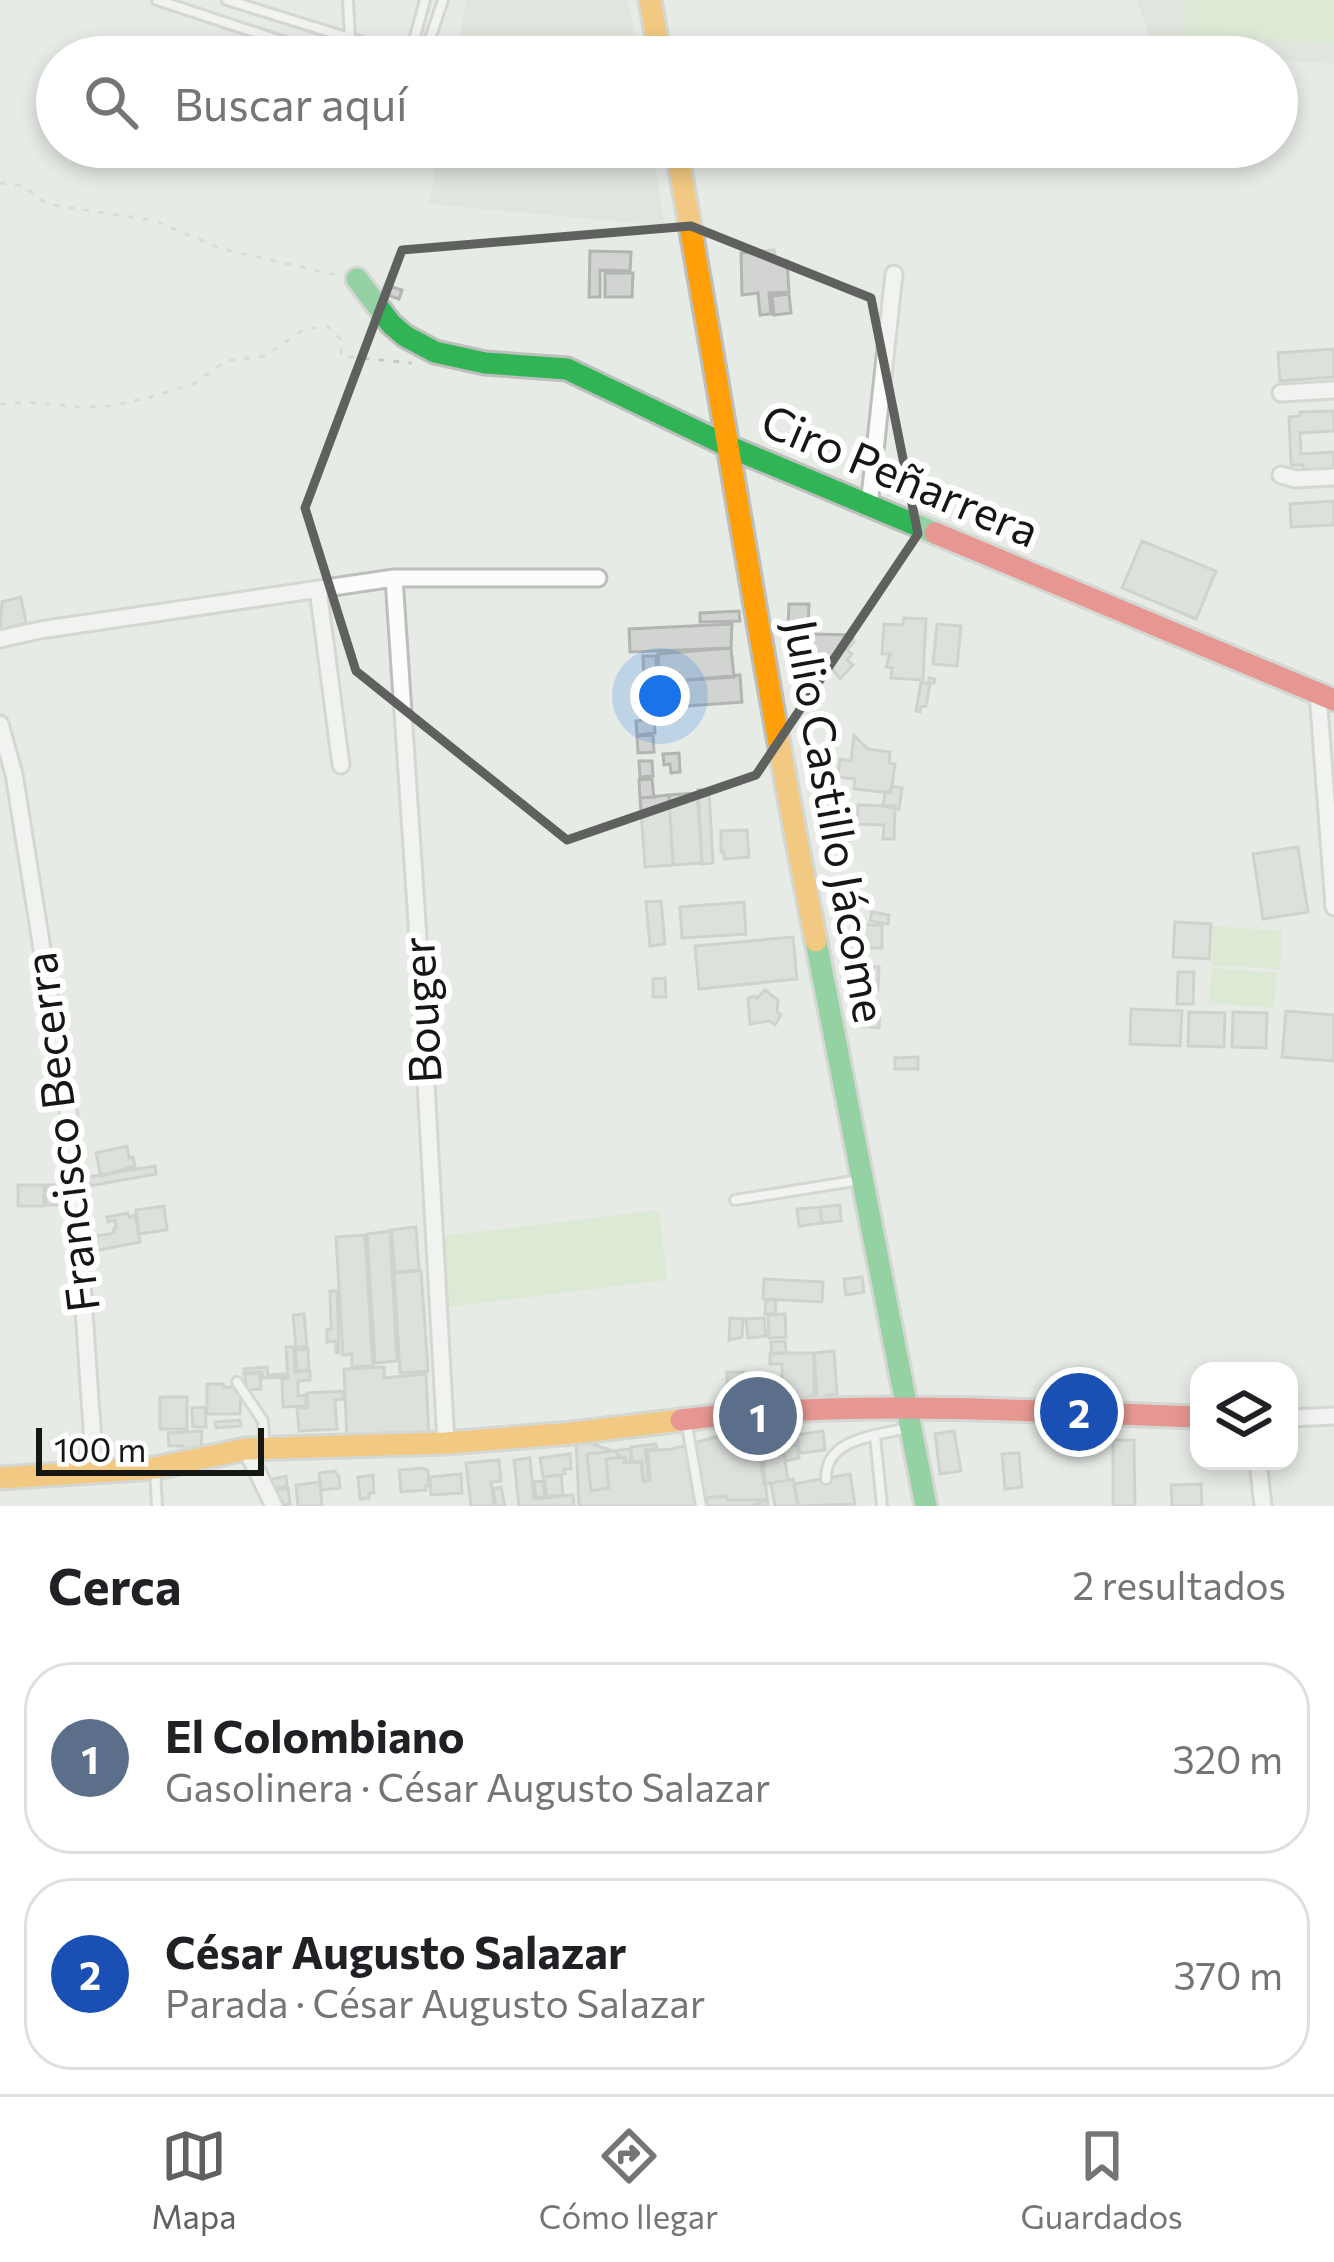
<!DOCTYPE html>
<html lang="es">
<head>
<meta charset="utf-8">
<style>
  body { margin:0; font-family:Commissioner,sans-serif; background:#f2f2f2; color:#202124 }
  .controls { position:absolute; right:36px; bottom:36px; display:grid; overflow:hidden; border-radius:24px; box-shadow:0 6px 18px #0003 }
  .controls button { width:108px; height:108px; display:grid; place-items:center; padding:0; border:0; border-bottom:3px solid #e0e0e0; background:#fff; color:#202124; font:60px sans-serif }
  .scale { position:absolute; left:36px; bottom:30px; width:228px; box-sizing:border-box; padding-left:12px; border:6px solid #141713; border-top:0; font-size:33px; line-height:42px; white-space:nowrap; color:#141713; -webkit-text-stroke:9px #fff; paint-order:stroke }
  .you { position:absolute; left:660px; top:696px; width:42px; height:42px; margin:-30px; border:9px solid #fff; border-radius:50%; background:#1a73e8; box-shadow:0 0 0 18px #1a73e833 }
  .badge { display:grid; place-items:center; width:78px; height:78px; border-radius:50%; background:#5e615d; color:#fff; font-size:39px; font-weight:700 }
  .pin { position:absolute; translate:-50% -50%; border:6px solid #fff; box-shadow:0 3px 12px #0006 }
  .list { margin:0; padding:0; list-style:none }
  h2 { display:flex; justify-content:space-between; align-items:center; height:156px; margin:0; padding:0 48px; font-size:51px }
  h2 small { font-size:39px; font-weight:400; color:#757577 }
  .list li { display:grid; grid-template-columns:78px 1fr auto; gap:36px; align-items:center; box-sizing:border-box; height:192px; margin:0 24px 24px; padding:0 24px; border:3px solid #e0e0e0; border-radius:48px }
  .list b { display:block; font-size:45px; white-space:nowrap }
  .list p { margin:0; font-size:39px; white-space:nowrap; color:#757577 }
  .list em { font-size:39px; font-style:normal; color:#757577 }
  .icon { flex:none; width:66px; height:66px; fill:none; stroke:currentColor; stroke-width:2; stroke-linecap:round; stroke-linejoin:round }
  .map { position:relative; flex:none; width:1334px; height:1506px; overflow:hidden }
  .search { position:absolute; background:#fff; box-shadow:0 6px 18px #0003; left:36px; right:36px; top:36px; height:132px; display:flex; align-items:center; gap:30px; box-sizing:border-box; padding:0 42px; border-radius:66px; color:#757577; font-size:45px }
  .sheet { height:588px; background:#fff }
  nav { display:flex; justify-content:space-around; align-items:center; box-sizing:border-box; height:168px; border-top:3px solid #e0e0e0; background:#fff; font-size:33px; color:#757577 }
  nav a { display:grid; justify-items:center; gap:6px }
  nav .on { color:#5e615d }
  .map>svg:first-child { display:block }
  .built { fill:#d8e1d5 }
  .green { fill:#cde6c2 }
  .building { fill:#d1d4d0; stroke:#b2b5b1; stroke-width:3 }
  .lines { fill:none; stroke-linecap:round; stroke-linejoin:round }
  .lane-casing { stroke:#bcbfbb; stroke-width:14 }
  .street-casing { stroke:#bcbfbb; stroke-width:21 }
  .fast-casing { stroke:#bcbfbb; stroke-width:27 }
  .slow-casing { stroke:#bcbfbb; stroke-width:27 }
  .jam-casing { stroke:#bcbfbb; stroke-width:27 }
  .path { stroke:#c8cac7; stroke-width:3; stroke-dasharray:6 9; stroke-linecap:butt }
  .lane { stroke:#fbfcfb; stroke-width:8 }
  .street { stroke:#fbfcfb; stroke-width:15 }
  .fast { stroke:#30b455; stroke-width:21 }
  .slow { stroke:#ff9f0a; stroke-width:21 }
  .jam { stroke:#e5322d; stroke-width:21 }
  .marked { fill:none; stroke:#5e615d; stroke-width:9; stroke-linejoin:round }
  .labels { text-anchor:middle; stroke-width:12; stroke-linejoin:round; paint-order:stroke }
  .street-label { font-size:45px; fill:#141713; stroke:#fff }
</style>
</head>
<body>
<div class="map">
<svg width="1334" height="1506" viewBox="0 0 1334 1506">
  <rect width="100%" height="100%" fill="#e7ebe6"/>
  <path class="built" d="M 466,0 L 628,0 L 638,57 L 456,57 Z
    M 1137,0 L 1334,0 L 1334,64 L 1277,60 L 1277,57 L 1155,52 Z
    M 439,147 L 652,147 L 665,226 L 429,204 Z"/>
  <path class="green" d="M 1186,0 L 1334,0 L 1334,44 L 1184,36 Z
    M 1213,926 L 1282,931 L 1280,969 L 1211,965 Z
    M 1212,968 L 1277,973 L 1274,1008 L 1209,1003 Z
    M 659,1210 L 667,1280 L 434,1309 L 426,1238 Z"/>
  <path class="building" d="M 774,250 L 775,261 L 787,260 L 789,292 L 769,293 L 771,314 L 760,315 L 758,293 L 742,295 L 741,253 Z
    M 590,251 L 631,252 L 630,271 L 600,270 L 600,297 L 589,297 Z
    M 605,273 L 633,273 L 632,297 L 605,297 Z
    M 385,285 L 402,290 L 399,299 L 382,293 Z
    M 789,294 L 791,313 L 774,315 L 772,296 Z
    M 1334,349 L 1334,377 L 1280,381 L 1278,353 Z
    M 1334,411 L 1334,431 L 1300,433 L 1301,454 L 1334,452 L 1334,472 L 1303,473 L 1303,465 L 1291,465 L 1289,417 L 1300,416 L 1300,412 Z
    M 1334,501 L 1334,525 L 1291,527 L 1290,504 Z
    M 1142,541 L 1216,571 L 1196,619 L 1122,588 Z
    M 21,597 L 26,623 L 0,630 L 2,602 Z
    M 789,604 L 809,604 L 807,654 L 787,653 Z
    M 739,611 L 740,621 L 700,622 L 700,613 Z
    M 904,618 L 926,619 L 923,680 L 891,678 L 892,668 L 886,667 L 890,654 L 882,654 L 884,624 L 903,625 Z
    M 732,624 L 731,648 L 630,652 L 629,629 Z
    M 937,624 L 961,626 L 957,666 L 933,664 Z
    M 811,634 L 852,635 L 854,642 L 847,650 L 852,654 L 847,660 L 853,665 L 840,679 L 828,663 L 816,666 L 816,661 L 809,660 L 807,654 L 811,647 Z
    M 731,648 L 734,677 L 660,682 L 658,654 Z
    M 643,656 L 656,656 L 657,681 L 644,682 Z
    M 740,675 L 742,702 L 688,706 L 686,680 Z
    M 929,678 L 935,679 L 934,683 L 930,684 L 926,706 L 921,707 L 920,712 L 916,711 L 921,682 L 928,684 Z
    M 654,719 L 655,733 L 637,735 L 636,721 Z
    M 653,735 L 654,752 L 638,753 L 637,736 Z
    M 854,735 L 868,749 L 890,752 L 889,763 L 895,764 L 891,793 L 854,789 L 855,779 L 838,777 L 840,759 L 851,761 Z
    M 679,753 L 680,772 L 671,773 L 670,764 L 664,765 L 663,754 Z
    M 639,761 L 652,761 L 653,776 L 640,777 Z
    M 652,779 L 654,797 L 640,798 L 639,780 Z
    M 891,786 L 902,788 L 899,809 L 883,806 L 885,792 L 890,791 Z
    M 698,790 L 709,790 L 713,863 L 702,864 Z
    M 697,793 L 702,863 L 673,865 L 669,795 Z
    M 669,795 L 673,865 L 645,867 L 640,798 Z
    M 825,803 L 851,805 L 848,841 L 840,841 L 842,817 L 824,816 Z
    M 858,805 L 895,806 L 894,839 L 883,839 L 884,825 L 857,824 Z
    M 747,830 L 749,857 L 724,859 L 724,852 L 721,852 L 721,831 Z
    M 1298,847 L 1308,912 L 1263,919 L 1253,854 Z
    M 661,901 L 665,944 L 650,946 L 646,902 Z
    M 744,902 L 746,934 L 682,938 L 680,907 Z
    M 872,912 L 889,915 L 888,924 L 870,921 Z
    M 1175,922 L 1211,924 L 1209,959 L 1173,957 Z
    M 858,925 L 882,925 L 882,948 L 858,948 Z
    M 793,937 L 797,979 L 699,989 L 695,946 Z
    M 855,966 L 879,967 L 878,990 L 854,989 Z
    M 1178,972 L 1194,972 L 1193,1004 L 1177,1004 Z
    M 665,978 L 666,997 L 653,997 L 653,979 Z
    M 765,990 L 778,1000 L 777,1012 L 781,1015 L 775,1025 L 769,1021 L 750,1024 L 748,999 L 754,996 L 757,998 Z
    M 1131,1009 L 1182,1011 L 1180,1046 L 1130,1044 Z
    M 1286,1011 L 1334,1015 L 1334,1061 L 1282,1057 Z
    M 1189,1012 L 1225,1013 L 1224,1047 L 1188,1046 Z
    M 1233,1012 L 1267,1013 L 1266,1048 L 1232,1047 Z
    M 864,1013 L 880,1015 L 879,1028 L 863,1026 Z
    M 918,1057 L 918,1069 L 895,1069 L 895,1058 Z
    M 127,1146 L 129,1158 L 133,1157 L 135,1166 L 101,1176 L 96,1153 Z
    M 155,1166 L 156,1174 L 89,1186 L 88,1177 Z
    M 18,1185 L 44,1185 L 44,1206 L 18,1206 Z
    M 46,1185 L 62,1185 L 62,1205 L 46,1205 Z
    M 840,1205 L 841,1221 L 822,1223 L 820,1207 Z
    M 164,1206 L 167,1230 L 139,1234 L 136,1210 Z
    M 820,1207 L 822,1223 L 799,1226 L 797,1209 Z
    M 128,1213 L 129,1217 L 135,1215 L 140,1242 L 94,1251 L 91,1237 L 114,1233 L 113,1229 L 116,1228 L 115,1220 L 108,1222 L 107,1217 Z
    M 416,1227 L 419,1270 L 395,1272 L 391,1230 Z
    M 390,1231 L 397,1361 L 375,1363 L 367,1234 Z
    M 365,1235 L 373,1366 L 352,1367 L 352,1354 L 343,1355 L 336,1237 Z
    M 421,1271 L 428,1371 L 400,1373 L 394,1273 Z
    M 862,1277 L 864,1292 L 846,1295 L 844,1279 Z
    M 764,1279 L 823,1282 L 822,1302 L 763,1299 Z
    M 330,1291 L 337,1291 L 339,1353 L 336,1353 L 336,1341 L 327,1342 L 327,1330 L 331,1329 Z
    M 766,1300 L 776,1300 L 775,1314 L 765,1314 Z
    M 304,1314 L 307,1346 L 296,1348 L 293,1315 Z
    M 785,1314 L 786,1337 L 769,1338 L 768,1315 Z
    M 730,1318 L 743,1319 L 742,1337 L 729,1340 Z
    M 764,1318 L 766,1336 L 748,1338 L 746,1319 Z
    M 785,1341 L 786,1353 L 772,1354 L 771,1342 Z
    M 286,1347 L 294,1347 L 295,1372 L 310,1371 L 310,1380 L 298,1381 L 298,1396 L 306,1395 L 306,1406 L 283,1407 L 282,1379 L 288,1379 Z
    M 308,1349 L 309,1370 L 297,1371 L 295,1350 Z
    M 834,1351 L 837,1394 L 826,1395 L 827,1405 L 818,1406 L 814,1353 Z
    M 770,1353 L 814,1353 L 814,1396 L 809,1396 L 809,1400 L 782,1401 L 782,1364 L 770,1364 Z
    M 267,1367 L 268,1375 L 284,1374 L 285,1377 L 263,1378 L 262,1372 L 244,1373 L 244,1369 Z
    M 384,1367 L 384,1378 L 426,1374 L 429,1438 L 347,1441 L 344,1369 Z
    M 727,1372 L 743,1372 L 743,1400 L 727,1400 Z
    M 260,1373 L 261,1389 L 246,1390 L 245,1374 Z
    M 207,1384 L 223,1384 L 224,1387 L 235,1387 L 235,1391 L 241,1391 L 240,1414 L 207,1414 Z
    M 343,1391 L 343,1399 L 335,1400 L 337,1429 L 299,1431 L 297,1408 L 308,1408 L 307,1393 Z
    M 160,1397 L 187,1397 L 187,1429 L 160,1429 Z
    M 205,1407 L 206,1427 L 193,1427 L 192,1408 Z
    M 240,1420 L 241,1426 L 216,1428 L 215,1422 Z
    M 759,1425 L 768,1506 L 579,1506 L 576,1439 L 614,1451 L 624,1459 L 624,1463 L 641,1462 L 643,1481 L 650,1481 L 648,1451 L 672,1449 Z
    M 202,1431 L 201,1450 L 185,1452 L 183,1446 L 169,1446 L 168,1433 Z
    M 795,1431 L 796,1444 L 759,1452 L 757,1436 Z
    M 823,1431 L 825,1450 L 800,1453 L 797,1435 Z
    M 954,1431 L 961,1471 L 940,1474 L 935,1434 Z
    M 1113,1440 L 1134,1440 L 1135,1506 L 1113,1506 Z
    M 796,1443 L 799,1458 L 785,1461 L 782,1446 Z
    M 656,1444 L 657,1448 L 645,1450 L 649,1480 L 644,1481 L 642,1461 L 632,1462 L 631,1447 Z
    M 630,1449 L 631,1462 L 626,1463 L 625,1457 L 606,1459 L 609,1488 L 591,1491 L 587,1454 Z
    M 783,1449 L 788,1480 L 764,1484 L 759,1453 Z
    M 1019,1453 L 1022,1487 L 1005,1489 L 1002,1454 Z
    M 570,1454 L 571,1469 L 564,1469 L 565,1474 L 543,1477 L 540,1458 Z
    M 530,1458 L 534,1499 L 573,1495 L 574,1506 L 519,1506 L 514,1460 Z
    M 499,1460 L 501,1481 L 491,1482 L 494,1506 L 471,1506 L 466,1463 Z
    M 424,1468 L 428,1471 L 429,1486 L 425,1486 L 426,1490 L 401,1492 L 399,1470 Z
    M 335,1471 L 339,1477 L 340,1488 L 321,1490 L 319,1473 Z
    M 461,1474 L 462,1493 L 431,1495 L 430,1477 Z
    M 850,1474 L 855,1504 L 798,1506 L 794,1484 Z
    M 373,1475 L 374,1493 L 369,1493 L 369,1498 L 360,1499 L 358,1477 Z
    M 561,1475 L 563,1495 L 547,1497 L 544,1477 Z
    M 286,1476 L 287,1486 L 274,1488 L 270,1484 L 273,1479 Z
    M 793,1479 L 798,1506 L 775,1506 L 771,1483 Z
    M 543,1481 L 545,1497 L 536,1497 L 534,1482 Z
    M 320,1482 L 322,1506 L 298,1506 L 296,1485 Z
    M 1201,1484 L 1202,1506 L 1172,1506 L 1171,1485 Z
    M 501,1487 L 505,1506 L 496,1506 L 493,1489 Z
    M 288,1488 L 290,1504 L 282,1505 L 275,1490 Z
    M 726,1496 L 727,1500 L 768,1500 L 750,1506 L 707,1506 L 707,1498 Z"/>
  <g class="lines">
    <g class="lane-casing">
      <path id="lane" d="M 157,0 L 330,57
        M 227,0 L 394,52 L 417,56 L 426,51 L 443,0
        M 348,0 L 351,57
        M 410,55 L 425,0
        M 735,1200 L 860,1180
        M 237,1382 L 263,1421 L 265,1447
        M 686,1420 L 701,1506
        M 875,1436 L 882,1506
        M 155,1469 L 157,1506
        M 826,1479 C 825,1438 876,1436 907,1428"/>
    </g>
    <g class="street-casing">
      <path id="street" d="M 1281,393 L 1334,390
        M 1281,475 L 1296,479 L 1334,477
        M 869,506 L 894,274
        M 394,578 L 417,922 L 446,1443
        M 318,589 L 341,765
        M 0,639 L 40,630 L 394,578 L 598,578
        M 1318,693 L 1334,907
        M 0,724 L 14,774 L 72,1136 L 95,1472
        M 1289,1418 L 1334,1416
        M 246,1449 L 274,1506
        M 1258,1461 L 1263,1506"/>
    </g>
    <g class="fast-casing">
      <path id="fast" d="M 357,279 L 391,324 L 405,336 L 435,352 L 485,363 L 567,369 L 730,447 L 935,533
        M 816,941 L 926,1506"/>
    </g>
    <g class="slow-casing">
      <path id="slow" d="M 650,0 L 660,57
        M 676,147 C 724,411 764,677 816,941
        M 0,1478 L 155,1468 L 246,1449 L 446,1443 L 573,1433 L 681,1420"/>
    </g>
    <g class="jam-casing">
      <path id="jam" d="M 935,533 L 1334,700
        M 681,1420 C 853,1399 1026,1411 1199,1417"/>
    </g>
    <path class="path" d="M 0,183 L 24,186 L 47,204 L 156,221 L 219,248 L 336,275
      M 0,404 L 26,402 L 79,407 L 110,406 L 151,397 L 195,383 L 226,361 L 265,356 L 305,329 L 328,326 L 341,340 L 341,356 L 412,363"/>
    <use href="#lane" class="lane"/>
    <use href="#street" class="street"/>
    <use href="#fast" class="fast"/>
    <use href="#slow" class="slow"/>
    <use href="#jam" class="jam"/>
  </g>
  <path d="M0 0H1334V1506H0ZM 691,226 L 871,298 L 918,534 L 756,775 L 567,840 L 356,671 L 305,508 L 402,250 Z" fill="#e7ebe6" fill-opacity=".55" fill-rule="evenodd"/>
  <path class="marked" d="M 691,226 L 871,298 L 918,534 L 756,775 L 567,840 L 356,671 L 305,508 L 402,250 Z"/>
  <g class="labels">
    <g class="street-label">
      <text transform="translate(900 476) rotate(23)" y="16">Ciro Peñarrera</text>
      <text transform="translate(835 821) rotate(80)" y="16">Julio Castillo Jácome</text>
      <text transform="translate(422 1010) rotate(-93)" y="16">Bouger</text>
      <text transform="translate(62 1132) rotate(-97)" y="16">Francisco Becerra</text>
    </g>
  </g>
</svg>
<div class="controls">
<button><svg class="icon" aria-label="layers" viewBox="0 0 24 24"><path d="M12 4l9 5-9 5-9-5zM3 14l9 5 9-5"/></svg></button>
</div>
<div class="scale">100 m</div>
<div class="you"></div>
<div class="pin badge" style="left:758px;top:1416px;background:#5c6f8a">1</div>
<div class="pin badge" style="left:1079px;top:1412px;background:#1a4fb4">2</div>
<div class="search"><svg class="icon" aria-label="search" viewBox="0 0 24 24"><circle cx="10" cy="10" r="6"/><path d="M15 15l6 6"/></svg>Buscar aquí</div>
</div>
<section class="sheet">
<h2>Cerca<small>2 resultados</small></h2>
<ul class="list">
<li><span class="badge" style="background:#5c6f8a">1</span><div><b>El Colombiano</b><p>Gasolinera · César Augusto Salazar</p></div><em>320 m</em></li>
<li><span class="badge" style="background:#1a4fb4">2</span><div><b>César Augusto Salazar</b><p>Parada · César Augusto Salazar</p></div><em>370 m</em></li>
</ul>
</section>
<nav>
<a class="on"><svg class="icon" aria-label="map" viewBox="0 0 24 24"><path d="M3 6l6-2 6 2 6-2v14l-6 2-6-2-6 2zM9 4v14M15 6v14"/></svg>Mapa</a>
<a><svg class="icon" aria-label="directions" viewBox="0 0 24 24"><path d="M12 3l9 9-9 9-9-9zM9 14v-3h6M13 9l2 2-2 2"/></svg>Cómo llegar</a>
<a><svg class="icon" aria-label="saved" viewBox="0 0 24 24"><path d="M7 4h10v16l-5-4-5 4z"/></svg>Guardados</a>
</nav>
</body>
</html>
